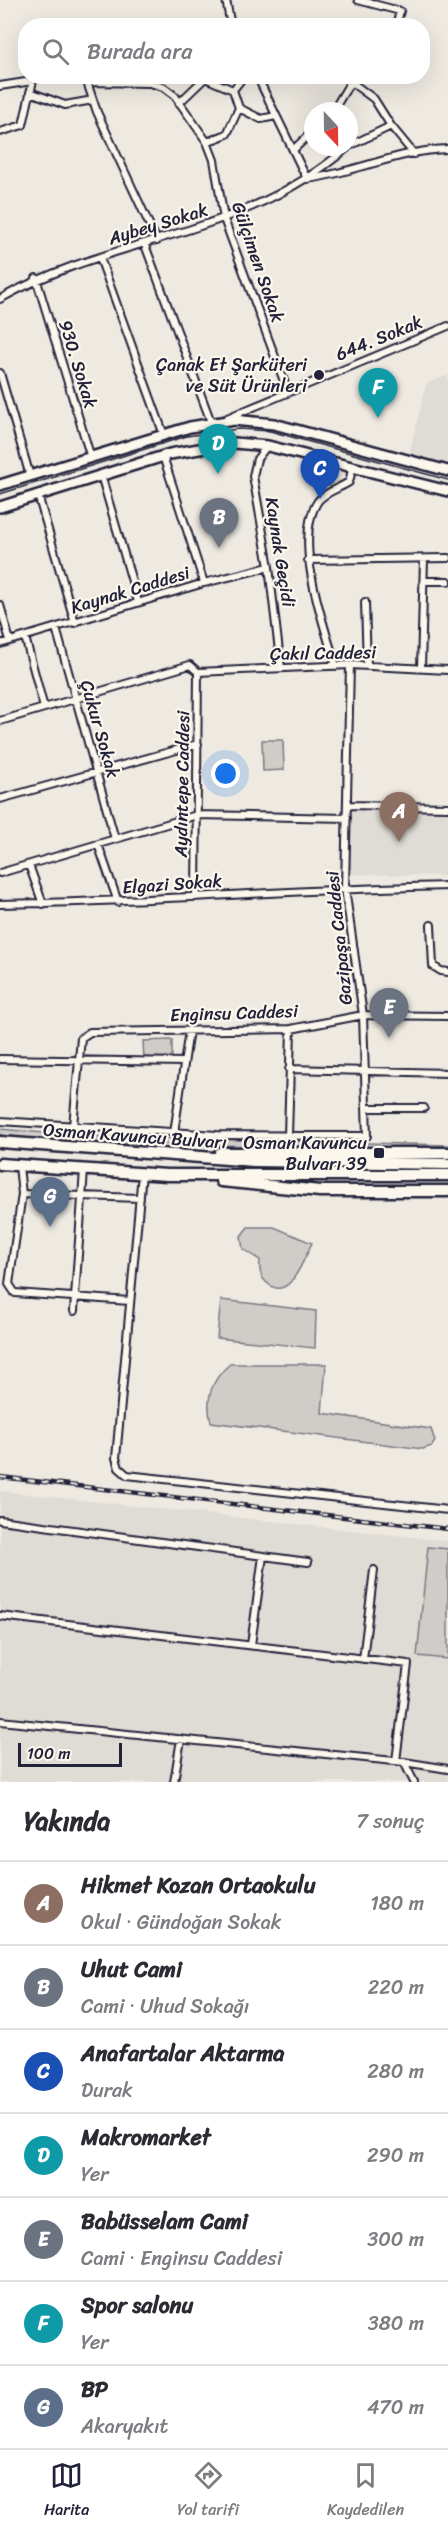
<!DOCTYPE html>
<html lang="tr">
<head>
<meta charset="utf-8">
<style>
  body { margin:0; font-family:Sriracha,sans-serif; background:#f2f2f3; color:#2b2b33 }
  .compass { position:absolute; left:304px; top:102px; width:54px; height:54px; border-radius:50%; background:#fff; box-shadow:0 6px 24px #0002; rotate:158deg }
  .scale { position:absolute; left:18px; bottom:15px; width:104px; box-sizing:border-box; padding-left:6px; border:3px solid #22223b; border-top:0; font-size:16px; line-height:21px; white-space:nowrap; color:#22223b; -webkit-text-stroke:4px #fbf7ec; paint-order:stroke }
  .you { position:absolute; left:226px; top:774px; width:21px; height:21px; margin:-15px; border:4px solid #fff; border-radius:50%; background:#1a73e8; box-shadow:0 0 0 9px #1a73e833 }
  .badge { display:grid; place-items:center; width:39px; height:39px; border-radius:50%; background:#22223b; color:#fff; font-size:20px; font-weight:700 }
  .pin { position:absolute; translate:-50% -50px; filter:drop-shadow(0 2px 3px #0008) }
  .pin::after { content:''; position:absolute; top:32px; width:21px; height:18px; background:inherit; clip-path:polygon(0 0,100% 0,50% 100%) }
  .list { margin:0; padding:0; list-style:none }
  h2 { display:flex; justify-content:space-between; align-items:center; height:78px; margin:0; padding:0 24px; font-size:26px }
  h2 small { font-size:20px; font-weight:400; color:#7c7c81 }
  .list li { display:grid; grid-template-columns:39px 1fr auto; gap:18px; align-items:center; box-sizing:border-box; height:84px; padding:0 24px; border-top:2px solid #e1e1e2 }
  .list b { display:block; font-size:22px; white-space:nowrap }
  .list p { margin:0; font-size:20px; white-space:nowrap; color:#7c7c81 }
  .list em { font-size:20px; font-style:normal; color:#7c7c81 }
  .icon { flex:none; width:33px; height:33px; fill:none; stroke:currentColor; stroke-width:2; stroke-linecap:round; stroke-linejoin:round }
  .map { position:relative; flex:none; width:448px; height:1782px; overflow:hidden }
  .search { position:absolute; background:#fff; box-shadow:0 6px 24px #0002; left:18px; right:18px; top:18px; height:66px; display:flex; align-items:center; gap:15px; box-sizing:border-box; padding:0 21px; border-radius:24px; color:#7c7c81; font-size:22px }
  .sheet { height:666px; background:#fff }
  nav { display:flex; justify-content:space-around; align-items:center; box-sizing:border-box; height:84px; border-top:2px solid #e1e1e2; background:#fff; font-size:16px; color:#7c7c81 }
  nav a { display:grid; justify-items:center; gap:3px }
  nav .on { color:#22223b }
  .map>svg:first-child { display:block }
  .built { fill:#dfdbd5 }
  .green { fill:#d0cdc9; stroke:#797882; stroke-width:1.5 }
  .lines { fill:none; stroke-linecap:round; stroke-linejoin:round }
  .street-casing { stroke:#22223b; stroke-width:10 }
  .primary-casing { stroke:#22223b; stroke-width:14 }
  .highway-casing { stroke:#22223b; stroke-width:15 }
  .street { stroke:#fbf7ec; stroke-width:6 }
  .primary { stroke:#fbf7ec; stroke-width:9 }
  .highway { stroke:#fbf7ec; stroke-width:10 }
  .tram { stroke:#22223b; stroke-width:1.5 }
  .rail-casing { stroke:#22223b; stroke-width:4.5 }
  .rail { stroke:#fbf7ec; stroke-width:2; stroke-dasharray:7; stroke-linecap:butt }
  .poi-dot { fill:#22223b; stroke:#fbf7ec; stroke-width:2 }
  .labels { text-anchor:middle; stroke-width:4.5; stroke-linejoin:round; paint-order:stroke }
  .street-label { font-size:18px; fill:#22223b; stroke:#fbf7ec }
  .poi-label { font-size:18px; fill:#22223b; stroke:#fbf7ec; text-anchor:end }
</style>
</head>
<body>
<div class="map">
<svg width="448" height="1782" viewBox="0 0 448 1782">
  <rect width="100%" height="100%" fill="#eeeae2"/>
  <filter id="ink" filterUnits="userSpaceOnUse"><feTurbulence type="fractalNoise" baseFrequency=".0167" numOctaves="2"/><feDisplacementMap in="SourceGraphic" scale="12" xChannelSelector="R" yChannelSelector="G"/><feConvolveMatrix kernelMatrix="1 2 1 2 8 2 1 2 1" color-interpolation-filters="sRGB"/></filter>
  <g filter="url(#ink)">
    <path class="built" d="M 448,375 L 448,464 L 409,455 L 426,384 Z
      M 350,808 L 448,810 L 448,876 L 348,874 Z
      M 0,1491 L 448,1541 L 448,1782 L 0,1782 Z"/>
    <path class="green" d="M 262,740 L 283,740 L 284,770 L 263,771 Z
      M 172,1040 L 172,1059 L 144,1060 L 143,1041 Z
      M 0,1129 L 78,1136 L 448,1145 L 448,1149 L 71,1143 L 0,1135 Z
      M 248,1227 L 274,1227 L 312,1243 C 304,1258 289,1305 266,1282 C 259,1276 259,1268 260,1260 L 243,1249 L 241,1236 Z
      M 221,1300 L 316,1311 L 315,1348 L 217,1338 Z
      M 230,1364 L 326,1364 L 322,1413 L 431,1429 L 435,1441 L 432,1446 L 423,1449 L 211,1422 C 205,1399 212,1379 230,1364 Z
      M 428,1547 L 448,1549 L 448,1659 L 417,1656 Z"/>
    <g class="lines">
      <g class="street-casing">
        <path id="street" d="M 226,0 L 231,26
          M 358,0 L 400,11 L 396,26
          M 85,76 L 97,112 L 157,241
          M 244,76 L 233,90 L 239,108 L 261,119 L 276,116
          M 257,76 L 307,179 C 354,173 400,150 448,149
          M 89,82 L 150,83 L 163,87 L 175,96 L 207,142 L 214,160 L 224,219 L 288,392
          M 351,82 L 374,99 L 391,126 L 414,154
          M 0,86 L 32,81
          M 30,92 L 65,105 L 93,100
          M 179,103 L 205,78 L 233,90
          M 333,111 L 354,76
          M 0,132 L 23,125 L 34,76
          M 207,142 L 227,134 L 239,108
          M 349,146 L 391,126
          M 293,150 L 313,131
          M 145,245 L 211,422
          M 100,258 L 164,435
          M 36,278 L 91,458
          M 0,299 C 115,234 243,239 348,147
          M 0,373 L 30,476
          M 227,418 L 448,326
          M 267,446 L 257,459 L 253,476 L 269,567 L 281,668
          M 163,456 L 204,583
          M 101,475 L 138,602
          M 38,495 L 75,623
          M 308,560 L 448,558
          M 424,581 L 448,581
          M 365,602 L 367,666
          M 0,605 L 10,641
          M 56,628 L 115,839
          M 25,637 L 44,708
          M 0,644 L 204,583 L 269,567
          M 336,666 C 324,625 292,539 318,501 C 325,492 340,488 349,482 L 353,466
          M 421,668 L 424,559
          M 198,672 L 350,665 L 448,670
          M 0,721 L 190,665 L 198,672
          M 0,799 L 198,744
          M 347,805 L 448,807
          M 98,844 L 118,902
          M 29,865 L 43,904
          M 0,873 L 197,815 L 347,818
          M 196,897 L 198,672
          M 0,904 C 150,902 298,889 448,886
          M 431,925 L 433,966 L 441,971 L 448,972
          M 0,1059 L 184,1062
          M 289,1069 L 448,1073
          M 366,1108 L 424,1108
          M 0,1121 L 217,1135 L 367,1136 L 363,1015 L 345,888 L 350,665
          M 73,1126 L 81,1038 L 90,1032 L 291,1029 L 363,1015 L 448,1016
          M 174,1133 L 189,1030
          M 288,1136 L 291,1029
          M 19,1166 L 22,1194 L 9,1284 L 15,1293 L 130,1301
          M 142,1173 L 116,1458 L 119,1468 L 127,1475 L 448,1510
          M 22,1194 L 140,1198
          M 74,1311 L 84,1170
          M 0,1520 L 308,1562
          M 0,1616 L 408,1664 L 396,1761
          M 251,1645 L 263,1556
          M 363,1659 L 374,1570
          M 0,1721 L 404,1762 L 448,1769
          M 404,1762 L 414,1782
          M 174,1782 L 181,1739"/>
      </g>
      <g class="primary-casing">
        <path id="primary" d="M 0,485 L 190,427 L 234,420 L 274,424 L 448,471
          M 0,507 L 170,454 L 234,443 L 268,446 L 448,491"/>
      </g>
      <g class="highway-casing">
        <path id="highway" d="M 0,1142 L 254,1161 L 448,1164
          M 220,1153 L 448,1153
          M 0,1164 L 167,1175 L 448,1175
          M 221,1181 L 320,1191 L 448,1191"/>
      </g>
      <use href="#street" class="street"/>
      <use href="#primary" class="primary"/>
      <use href="#highway" class="highway"/>
      <path class="tram" d="M 0,494 L 187,436 L 238,429 L 270,431 L 448,480"/>
      <g class="rail-casing">
        <path id="rail" d="M 0,1477 L 448,1529"/>
      </g>
      <use href="#rail" class="rail"/>
    </g>
  </g>
  <g class="poi-dot">
    <circle cx="319" cy="375" r="6"/>
    <rect x="373" y="1147" width="12" height="12" rx="3"/>
  </g>
  <g class="labels">
    <g class="street-label">
      <text transform="translate(158 224) rotate(-17)" y="6">Aybey Sokak</text>
      <text transform="translate(258 262) rotate(71)" y="6">Gülçimen Sokak</text>
      <text transform="translate(379 338) rotate(-22)" y="6">644. Sokak</text>
      <text transform="translate(78 364) rotate(73)" y="6">930. Sokak</text>
      <text transform="translate(280 552) rotate(81)" y="6">Kaynak Geçidi</text>
      <text transform="translate(130 590) rotate(-17)" y="6">Kaynak Caddesi</text>
      <text transform="translate(323 653) rotate(-1)" y="6">Çakıl Caddesi</text>
      <text transform="translate(100 729) rotate(74)" y="6">Çukur Sokak</text>
      <text transform="translate(182 784) rotate(-89)" y="6">Aydıntepe Caddesi</text>
      <text transform="translate(172 884) rotate(-4)" y="6">Elgazi Sokak</text>
      <text transform="translate(339 938) rotate(-96)" y="6">Gazipaşa Caddesi</text>
      <text transform="translate(234 1013) rotate(-2)" y="6">Enginsu Caddesi</text>
      <text transform="translate(135 1136) rotate(4)" y="6">Osman Kavuncu Bulvarı</text>
    </g>
    <g class="poi-label">
      <text x="307" y="371">Çanak Et Şarküteri<tspan x="307" dy="21">ve Süt Ürünleri</tspan></text>
      <text x="367" y="1149">Osman Kavuncu<tspan x="367" dy="21">Bulvarı 39</tspan></text>
    </g>
  </g>
</svg>
<svg class="compass" viewBox="-18 -18 36 36"><path d="M0-13l5 13h-10z" fill="#e53935"/><path d="M0 13l5-13h-10z" fill="#7c7c81"/></svg>
<div class="scale">100 m</div>
<div class="you"></div>
<div class="pin badge" style="left:399px;top:842px;background:#8d6e63">A</div>
<div class="pin badge" style="left:219px;top:548px;background:#6b7280">B</div>
<div class="pin badge" style="left:320px;top:499px;background:#1a4fb4">C</div>
<div class="pin badge" style="left:218px;top:474px;background:#0f9aa8">D</div>
<div class="pin badge" style="left:389px;top:1038px;background:#6b7280">E</div>
<div class="pin badge" style="left:378px;top:418px;background:#0f9aa8">F</div>
<div class="pin badge" style="left:50px;top:1227px;background:#5c6f8a">G</div>
<div class="search"><svg class="icon" aria-label="search" viewBox="0 0 24 24"><circle cx="10" cy="10" r="6"/><path d="M15 15l6 6"/></svg>Burada ara</div>
</div>
<section class="sheet">
<h2>Yakında<small>7 sonuç</small></h2>
<ul class="list">
<li><span class="badge" style="background:#8d6e63">A</span><div><b>Hikmet Kozan Ortaokulu</b><p>Okul · Gündoğan Sokak</p></div><em>180 m</em></li>
<li><span class="badge" style="background:#6b7280">B</span><div><b>Uhut Cami</b><p>Cami · Uhud Sokağı</p></div><em>220 m</em></li>
<li><span class="badge" style="background:#1a4fb4">C</span><div><b>Anafartalar Aktarma</b><p>Durak</p></div><em>280 m</em></li>
<li><span class="badge" style="background:#0f9aa8">D</span><div><b>Makromarket</b><p>Yer</p></div><em>290 m</em></li>
<li><span class="badge" style="background:#6b7280">E</span><div><b>Babüsselam Cami</b><p>Cami · Enginsu Caddesi</p></div><em>300 m</em></li>
<li><span class="badge" style="background:#0f9aa8">F</span><div><b>Spor salonu</b><p>Yer</p></div><em>380 m</em></li>
<li><span class="badge" style="background:#5c6f8a">G</span><div><b>BP</b><p>Akaryakıt</p></div><em>470 m</em></li>
</ul>
</section>
<nav>
<a class="on"><svg class="icon" aria-label="map" viewBox="0 0 24 24"><path d="M3 6l6-2 6 2 6-2v14l-6 2-6-2-6 2zM9 4v14M15 6v14"/></svg>Harita</a>
<a><svg class="icon" aria-label="directions" viewBox="0 0 24 24"><path d="M12 3l9 9-9 9-9-9zM9 14v-3h6M13 9l2 2-2 2"/></svg>Yol tarifi</a>
<a><svg class="icon" aria-label="saved" viewBox="0 0 24 24"><path d="M7 4h10v16l-5-4-5 4z"/></svg>Kaydedilen</a>
</nav>
</body>
</html>
